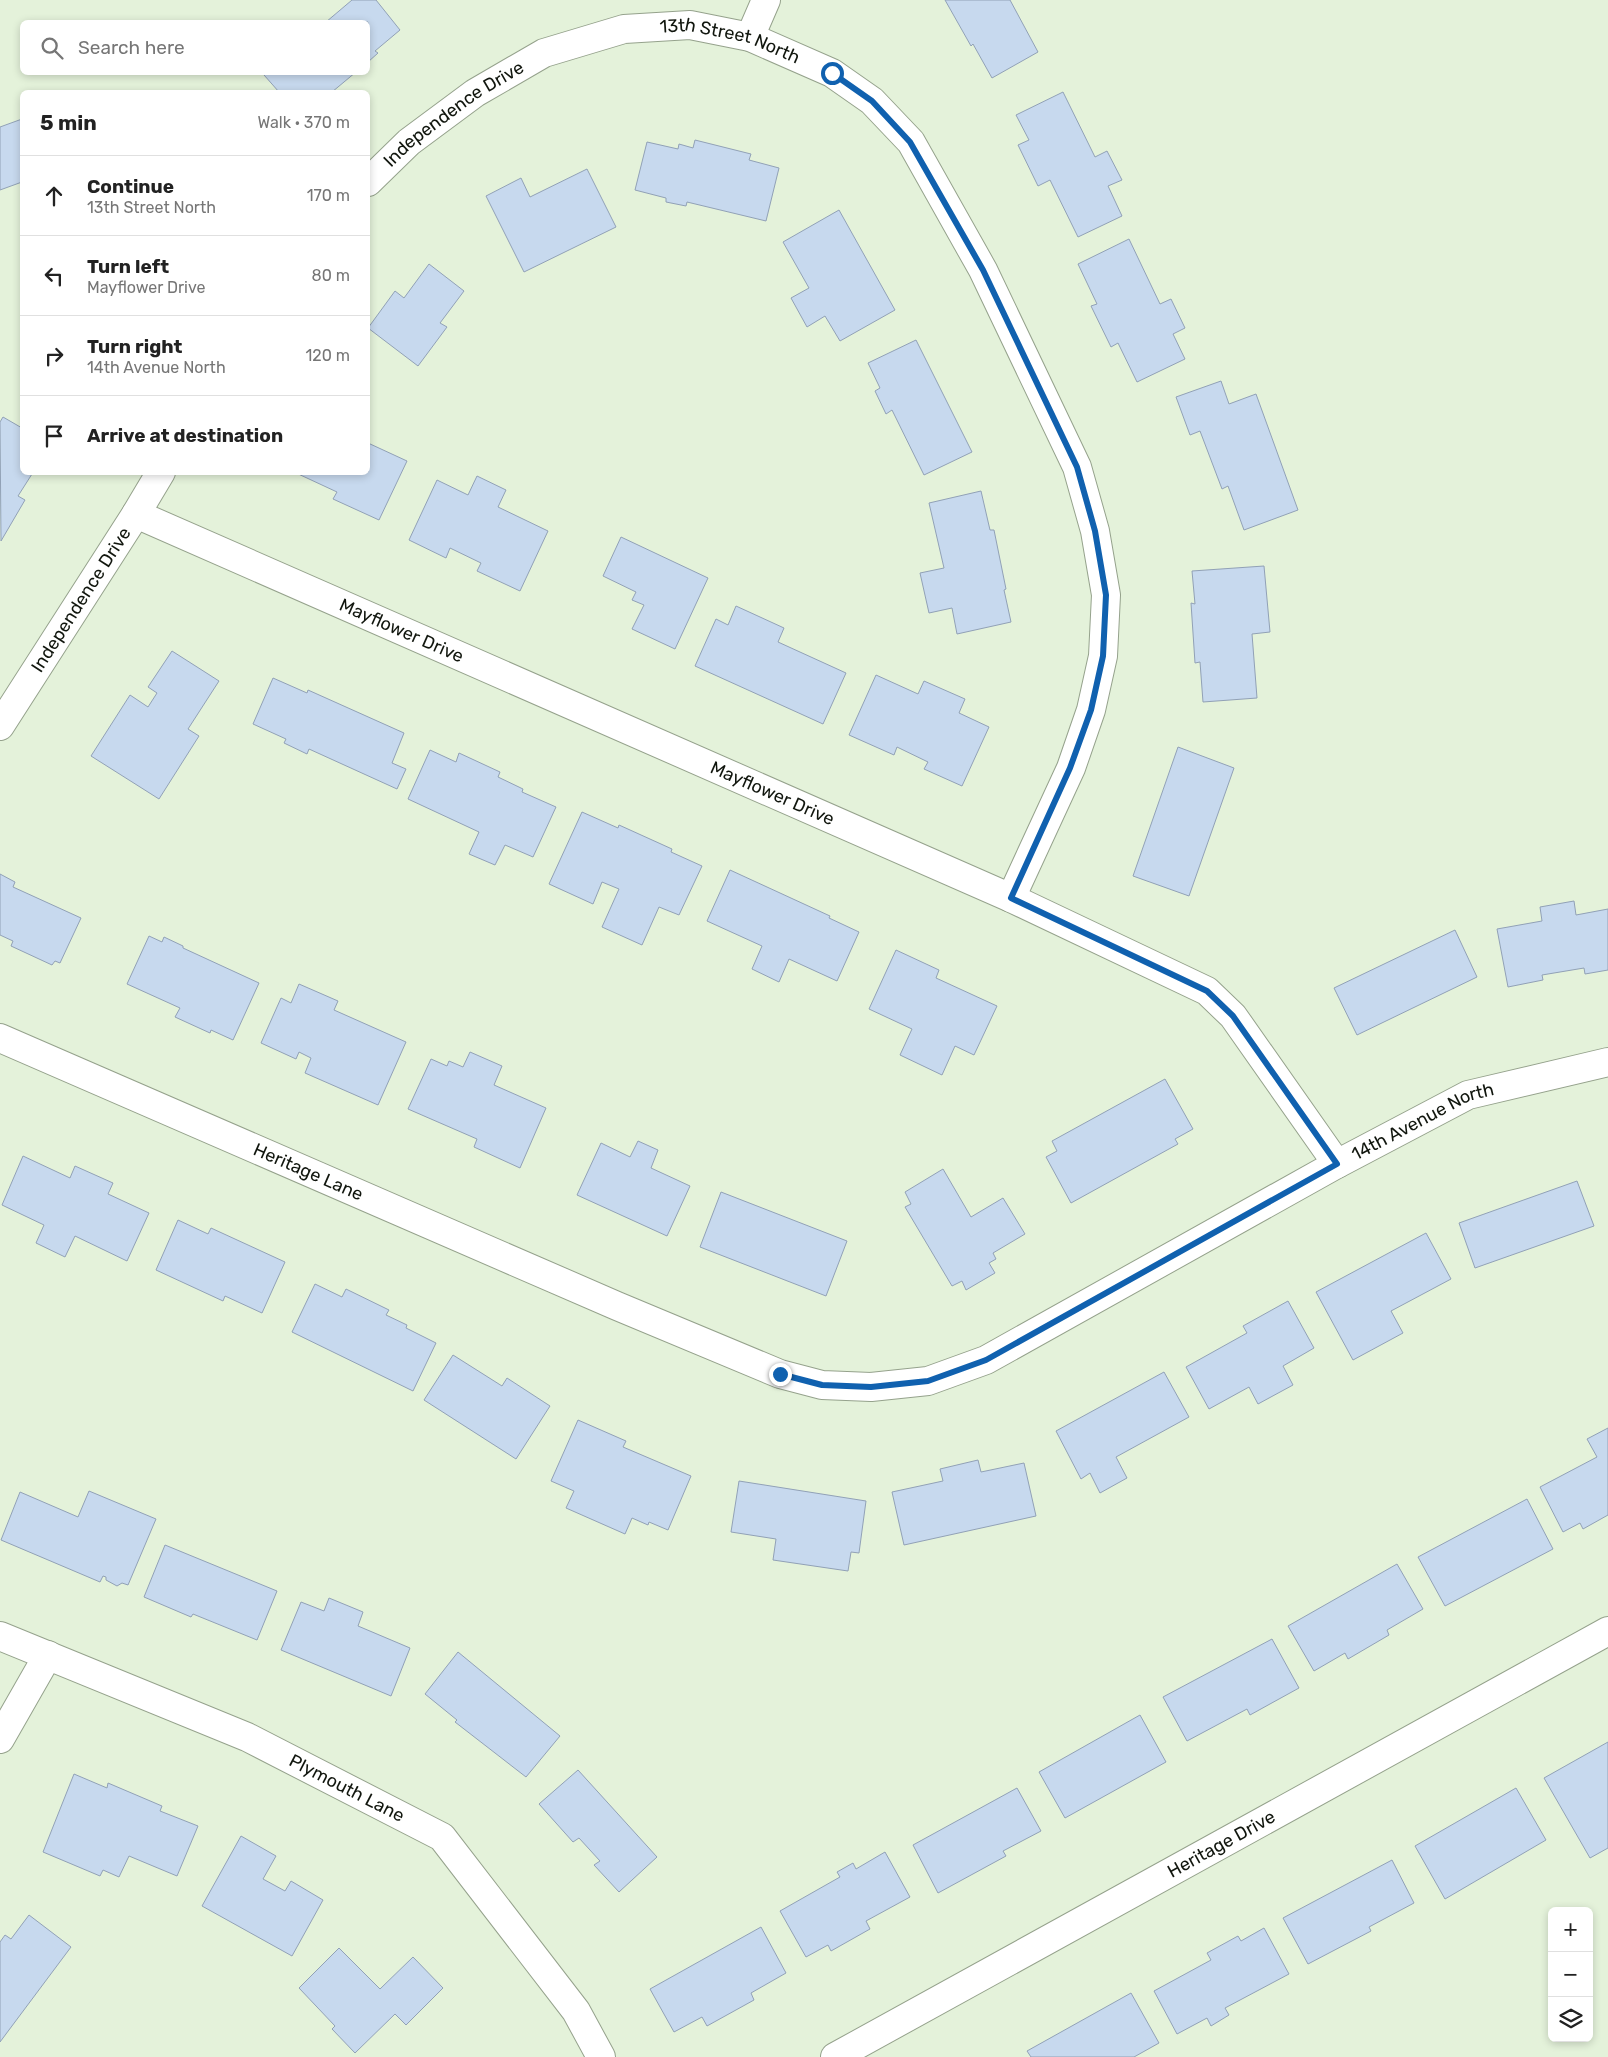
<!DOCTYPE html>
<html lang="en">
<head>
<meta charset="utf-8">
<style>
  body { margin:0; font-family:Rubik,sans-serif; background:#f2f2f2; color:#222 }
  .controls { position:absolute; right:15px; bottom:15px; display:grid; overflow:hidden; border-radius:8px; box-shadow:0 2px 8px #0003 }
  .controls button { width:45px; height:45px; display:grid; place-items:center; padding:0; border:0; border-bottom:1px solid #e0e0e0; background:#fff; color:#222; font:25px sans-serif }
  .stop { position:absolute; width:15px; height:15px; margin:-11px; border:4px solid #1061af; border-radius:50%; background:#fff }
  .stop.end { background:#1061af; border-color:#fff; box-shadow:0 1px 5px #0008 }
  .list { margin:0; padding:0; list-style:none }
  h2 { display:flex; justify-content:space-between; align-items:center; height:65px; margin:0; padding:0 20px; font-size:21px }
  h2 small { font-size:16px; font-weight:400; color:#767676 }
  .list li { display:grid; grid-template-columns:32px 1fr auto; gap:15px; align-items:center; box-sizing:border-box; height:80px; padding:0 20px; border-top:1px solid #e0e0e0 }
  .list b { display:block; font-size:19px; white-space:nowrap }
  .list p { margin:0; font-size:16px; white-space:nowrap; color:#767676 }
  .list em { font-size:16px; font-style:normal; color:#767676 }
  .icon { flex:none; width:28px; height:28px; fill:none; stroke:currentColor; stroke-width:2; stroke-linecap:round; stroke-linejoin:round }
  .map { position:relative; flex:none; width:1608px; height:2057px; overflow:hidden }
  .search { position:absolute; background:#fff; box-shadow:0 2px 8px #0003; left:20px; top:20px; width:350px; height:55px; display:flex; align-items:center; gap:12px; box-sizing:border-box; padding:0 18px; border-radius:8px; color:#767676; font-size:19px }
  .panel { position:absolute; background:#fff; box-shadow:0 2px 8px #0003; left:20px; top:90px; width:350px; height:385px; border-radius:8px }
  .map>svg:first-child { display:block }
  .building { fill:#c7d9ee; stroke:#91a1b6 }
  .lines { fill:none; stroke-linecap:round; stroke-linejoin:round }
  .street-casing { stroke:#95a28c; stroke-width:30 }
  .street { stroke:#fff; stroke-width:28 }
  .route { stroke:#1061af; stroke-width:6 }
  .labels { text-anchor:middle; stroke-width:5; stroke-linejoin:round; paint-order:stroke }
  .street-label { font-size:18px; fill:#11160e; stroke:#f3ffeb }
</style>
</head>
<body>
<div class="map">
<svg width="1608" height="2057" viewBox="0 0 1608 2057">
  <rect width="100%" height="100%" fill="#e4f2da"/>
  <path class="building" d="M 352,0 L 376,0 L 400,30 L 375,51 L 378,53 L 368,62 L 368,22 L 326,22 Z
    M 945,0 L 1010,0 L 1038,52 L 992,78 L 973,44 L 971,46 Z
    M 266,72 L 356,72 L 332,92 L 279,92 L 264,75 Z
    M 1063,92 L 1095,157 L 1107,151 L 1122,180 L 1108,186 L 1122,216 L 1078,237 L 1050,180 L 1038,186 L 1018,145 L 1029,140 L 1016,115 Z
    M 22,119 L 22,182 L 0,190 L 0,127 Z
    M 695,140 L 751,154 L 749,160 L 779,168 L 766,221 L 687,202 L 686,206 L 666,202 L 666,198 L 635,190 L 647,142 L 678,149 L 679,144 L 693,148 Z
    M 587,169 L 616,227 L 524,272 L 486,196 L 521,178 L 530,197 Z
    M 839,210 L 895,310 L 840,341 L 825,316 L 807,327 L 791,298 L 809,288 L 783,242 Z
    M 1129,239 L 1160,304 L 1171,299 L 1185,328 L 1173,334 L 1185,359 L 1137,382 L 1118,343 L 1111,347 L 1091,306 L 1097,304 L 1078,264 Z
    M 429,264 L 464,291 L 440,323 L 447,327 L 418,366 L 368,328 L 395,291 L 404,298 Z
    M 916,340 L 972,452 L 924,475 L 892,410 L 886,414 L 875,391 L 880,388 L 868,363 Z
    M 1221,381 L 1229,404 L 1256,394 L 1298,510 L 1244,530 L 1228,486 L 1222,489 L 1200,431 L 1190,435 L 1176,397 Z
    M 3,417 L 22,428 L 22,472 L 32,474 L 18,496 L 25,500 L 1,541 L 0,422 Z
    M 368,443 L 407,461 L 379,520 L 333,499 L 337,492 L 294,472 L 368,472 Z
    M 477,476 L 506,490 L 498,507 L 548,531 L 520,591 L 477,571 L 481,563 L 450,548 L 446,558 L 409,540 L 437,480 L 468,495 Z
    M 981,491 L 990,530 L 994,530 L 1006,589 L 1004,590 L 1011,622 L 957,634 L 952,608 L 929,613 L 920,573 L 944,568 L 929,503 Z
    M 621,537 L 708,578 L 675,649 L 632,629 L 644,605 L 632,600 L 636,592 L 603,576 Z
    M 1264,566 L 1270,632 L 1252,634 L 1257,698 L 1203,702 L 1200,662 L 1195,663 L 1191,603 L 1195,604 L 1192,571 Z
    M 736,606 L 784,628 L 778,642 L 846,673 L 823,724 L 695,666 L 716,619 L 728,625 Z
    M 172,651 L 219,681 L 188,729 L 199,736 L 159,799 L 91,756 L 130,695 L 148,707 L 157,693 L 148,687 Z
    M 876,675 L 918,694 L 924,681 L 965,699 L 959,713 L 989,727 L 962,786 L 924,769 L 928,762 L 897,747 L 894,755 L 849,735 Z
    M 273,678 L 307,693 L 308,690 L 404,733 L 392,763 L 406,769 L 397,789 L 309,749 L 307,754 L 284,743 L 286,739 L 253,724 Z
    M 1178,747 L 1234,768 L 1189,896 L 1133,876 Z
    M 430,750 L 456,762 L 459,753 L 500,772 L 498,777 L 523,789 L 522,792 L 556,807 L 533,857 L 505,845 L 495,865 L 469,854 L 479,832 L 408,799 Z
    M 582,812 L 618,828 L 619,825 L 672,849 L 671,852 L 702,866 L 679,915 L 659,907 L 642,945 L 602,927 L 619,889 L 602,882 L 593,904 L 549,884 Z
    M 730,870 L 830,916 L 829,918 L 859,932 L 837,981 L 789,959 L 779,982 L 752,969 L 762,946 L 707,921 Z
    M 0,874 L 15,882 L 13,887 L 81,918 L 60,963 L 55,961 L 52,965 L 11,946 L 13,941 L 0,935 Z
    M 1574,901 L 1576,915 L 1608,909 L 1608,970 L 1585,974 L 1584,968 L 1542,975 L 1543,980 L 1508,987 L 1497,929 L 1542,921 L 1540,907 Z
    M 1455,930 L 1477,977 L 1357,1035 L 1334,988 Z
    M 149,936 L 162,942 L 164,937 L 183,946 L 183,948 L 259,983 L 233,1040 L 211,1030 L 210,1033 L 175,1017 L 180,1008 L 127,984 Z
    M 896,950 L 939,970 L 936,978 L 997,1006 L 974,1055 L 955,1046 L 942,1075 L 900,1055 L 912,1029 L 869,1009 Z
    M 299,984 L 338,1001 L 334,1010 L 406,1042 L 378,1105 L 305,1073 L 311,1058 L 299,1052 L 296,1059 L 261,1043 L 281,998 L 291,1003 Z
    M 470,1052 L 502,1066 L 494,1085 L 546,1108 L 520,1168 L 474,1147 L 477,1139 L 408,1109 L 431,1059 L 447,1066 L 449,1061 L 463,1067 Z
    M 1165,1079 L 1193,1129 L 1175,1139 L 1178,1144 L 1071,1203 L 1046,1157 L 1057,1151 L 1052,1141 Z
    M 638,1141 L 658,1150 L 651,1168 L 690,1186 L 667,1236 L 577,1195 L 601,1143 L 630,1157 Z
    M 23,1156 L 70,1178 L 75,1166 L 113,1183 L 108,1194 L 149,1213 L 127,1261 L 75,1236 L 65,1257 L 36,1243 L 44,1225 L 2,1205 Z
    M 943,1169 L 971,1217 L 1003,1198 L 1025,1234 L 993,1253 L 996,1259 L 989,1263 L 995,1273 L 966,1290 L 962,1281 L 952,1286 L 905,1207 L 911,1204 L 905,1192 Z
    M 1577,1181 L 1594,1226 L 1475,1268 L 1459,1223 Z
    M 721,1192 L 847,1241 L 826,1296 L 700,1247 Z
    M 178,1220 L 208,1234 L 211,1228 L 285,1262 L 262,1313 L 225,1296 L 223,1301 L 156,1270 Z
    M 1426,1233 L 1451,1279 L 1391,1311 L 1403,1333 L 1353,1360 L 1316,1292 Z
    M 315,1284 L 342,1297 L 346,1289 L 389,1310 L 386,1315 L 407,1325 L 406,1328 L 436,1343 L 413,1391 L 292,1332 Z
    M 1288,1301 L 1314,1348 L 1283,1366 L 1293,1385 L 1258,1404 L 1249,1387 L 1209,1409 L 1186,1367 L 1247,1333 L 1243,1326 Z
    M 453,1355 L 502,1386 L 507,1378 L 550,1406 L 516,1459 L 424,1400 Z
    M 1164,1372 L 1189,1417 L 1116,1457 L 1127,1478 L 1100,1493 L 1090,1473 L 1081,1479 L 1056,1431 Z
    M 578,1420 L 626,1441 L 623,1447 L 691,1476 L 668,1530 L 649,1522 L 648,1525 L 632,1518 L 625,1534 L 566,1508 L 574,1491 L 551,1481 Z
    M 1608,1428 L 1608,1515 L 1583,1529 L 1580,1523 L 1563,1532 L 1540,1487 L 1597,1457 L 1587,1439 Z
    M 978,1460 L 981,1472 L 1024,1463 L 1036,1516 L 904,1545 L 892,1492 L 943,1481 L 940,1469 Z
    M 739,1481 L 866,1501 L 859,1553 L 851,1552 L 848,1571 L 773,1560 L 776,1539 L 731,1532 Z
    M 89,1491 L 156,1519 L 128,1585 L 122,1583 L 117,1586 L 106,1580 L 106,1577 L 103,1576 L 100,1582 L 1,1540 L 20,1492 L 78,1517 Z
    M 1527,1499 L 1553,1549 L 1445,1606 L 1418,1557 Z
    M 165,1545 L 277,1591 L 257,1640 L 193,1614 L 191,1617 L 144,1597 Z
    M 1397,1564 L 1423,1609 L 1387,1630 L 1389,1635 L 1348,1659 L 1345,1653 L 1314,1671 L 1288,1626 Z
    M 329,1598 L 363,1612 L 358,1626 L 410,1648 L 391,1696 L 281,1650 L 301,1602 L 324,1611 Z
    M 1272,1639 L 1299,1688 L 1250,1715 L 1247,1709 L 1187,1741 L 1163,1697 Z
    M 458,1652 L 560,1736 L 526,1777 L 455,1722 L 457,1720 L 425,1694 Z
    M 1140,1715 L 1166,1762 L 1065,1818 L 1039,1772 Z
    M 1608,1742 L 1608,1848 L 1590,1858 L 1544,1778 Z
    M 578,1770 L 657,1857 L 619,1892 L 594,1865 L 600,1861 L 579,1838 L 573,1842 L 539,1804 Z
    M 74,1774 L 107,1788 L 108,1783 L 162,1806 L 160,1811 L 198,1826 L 177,1876 L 129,1856 L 119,1877 L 103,1870 L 100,1876 L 43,1852 Z
    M 1017,1788 L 1041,1831 L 1003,1851 L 1006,1856 L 938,1893 L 913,1845 Z
    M 1516,1788 L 1546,1840 L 1445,1899 L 1415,1846 Z
    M 241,1836 L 276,1856 L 263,1879 L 285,1891 L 291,1881 L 323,1900 L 292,1956 L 202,1906 Z
    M 885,1852 L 910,1897 L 866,1921 L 870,1929 L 831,1951 L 828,1945 L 806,1957 L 780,1911 L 840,1877 L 837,1872 L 853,1863 L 856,1869 Z
    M 1392,1860 L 1414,1903 L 1369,1927 L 1371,1931 L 1308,1964 L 1283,1918 Z
    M 29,1915 L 71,1947 L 0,2042 L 0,1942 L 5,1935 L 11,1939 Z
    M 761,1927 L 786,1973 L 751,1993 L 754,2000 L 707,2026 L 702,2017 L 674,2032 L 650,1989 Z
    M 1264,1928 L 1289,1974 L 1225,2008 L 1229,2015 L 1211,2026 L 1207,2018 L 1177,2034 L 1154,1991 L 1211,1960 L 1207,1953 L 1238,1936 L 1241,1941 Z
    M 339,1948 L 380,1989 L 413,1957 L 443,1988 L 406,2025 L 395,2014 L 355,2053 L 332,2029 L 335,2026 L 299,1988 Z
    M 1131,1993 L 1159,2043 L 1134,2057 L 1031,2057 L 1027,2051 Z"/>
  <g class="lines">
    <g class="street-casing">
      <g id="street">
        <path d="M 750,37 L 766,0"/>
        <path id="s1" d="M 368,182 L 409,142 L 475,93 L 544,53 L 624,29 L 690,25 L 750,37 L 832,73 L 872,101 L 911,142 L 983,270 L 1077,467 L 1095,531 L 1106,595 L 1103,656 L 1091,710 L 1071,768 L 1011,898"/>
        <path id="s2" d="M 136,514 L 1011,898 L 1207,991 L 1233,1016 L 1337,1164"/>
        <path id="s3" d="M 0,726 L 136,514 L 161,472"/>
        <path id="s4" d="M 0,1038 L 617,1306 L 780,1374 L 822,1385 L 871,1387 L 928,1381 L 986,1360 L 1337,1164 L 1468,1095 L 1608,1062"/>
        <path id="s5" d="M 0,1636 L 247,1737 L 442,1837 L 576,2011 L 601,2057"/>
        <path d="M 0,1739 L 48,1655"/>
        <path id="s6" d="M 835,2057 L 1608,1631"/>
      </g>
    </g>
    <use href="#street" class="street"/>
  </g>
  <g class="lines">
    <path class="route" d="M 780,1374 L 822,1385 L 871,1387 L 928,1381 L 986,1360 L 1337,1164 L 1233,1016 L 1207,991 L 1011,898 L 1070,768 L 1091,710 L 1103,656 L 1106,595 L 1095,531 L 1077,467 L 983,270 L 910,142 L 872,101 L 832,73"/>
  </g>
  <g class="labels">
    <g class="street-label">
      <text dy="6" stroke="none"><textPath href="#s1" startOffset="411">13th Street North</textPath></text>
      <text dy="6" stroke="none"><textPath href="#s1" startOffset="110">Independence Drive</textPath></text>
      <text dy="6" stroke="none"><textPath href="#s3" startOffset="150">Independence Drive</textPath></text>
      <text dy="6" stroke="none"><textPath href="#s2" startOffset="290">Mayflower Drive</textPath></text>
      <text dy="6" stroke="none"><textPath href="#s2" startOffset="695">Mayflower Drive</textPath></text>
      <text dy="6" stroke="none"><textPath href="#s4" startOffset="1559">14th Avenue North</textPath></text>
      <text dy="6" stroke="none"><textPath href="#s4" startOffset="336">Heritage Lane</textPath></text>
      <text dy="6" stroke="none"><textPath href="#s5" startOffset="379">Plymouth Lane</textPath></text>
      <text dy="6" stroke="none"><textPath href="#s6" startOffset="441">Heritage Drive</textPath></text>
    </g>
  </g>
</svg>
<div class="controls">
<button>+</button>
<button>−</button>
<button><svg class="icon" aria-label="layers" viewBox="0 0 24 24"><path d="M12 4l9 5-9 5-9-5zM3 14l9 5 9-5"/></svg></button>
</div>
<div class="stop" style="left:832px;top:73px"></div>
<div class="stop end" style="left:780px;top:1374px"></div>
<div class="search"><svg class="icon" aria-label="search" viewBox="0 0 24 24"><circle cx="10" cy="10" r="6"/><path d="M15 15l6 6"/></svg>Search here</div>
<section class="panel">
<h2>5 min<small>Walk · 370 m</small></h2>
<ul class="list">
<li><svg class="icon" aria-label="ahead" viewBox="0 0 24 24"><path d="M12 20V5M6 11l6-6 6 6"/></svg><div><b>Continue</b><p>13th Street North</p></div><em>170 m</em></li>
<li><svg class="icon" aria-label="left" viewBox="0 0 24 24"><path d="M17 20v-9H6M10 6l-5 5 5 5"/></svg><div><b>Turn left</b><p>Mayflower Drive</p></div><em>80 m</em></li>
<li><svg class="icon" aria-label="right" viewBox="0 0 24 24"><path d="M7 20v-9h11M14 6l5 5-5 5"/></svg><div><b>Turn right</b><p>14th Avenue North</p></div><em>120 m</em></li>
<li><svg class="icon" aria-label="arrive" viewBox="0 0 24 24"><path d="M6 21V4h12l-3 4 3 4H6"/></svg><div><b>Arrive at destination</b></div></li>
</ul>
</section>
</div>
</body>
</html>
